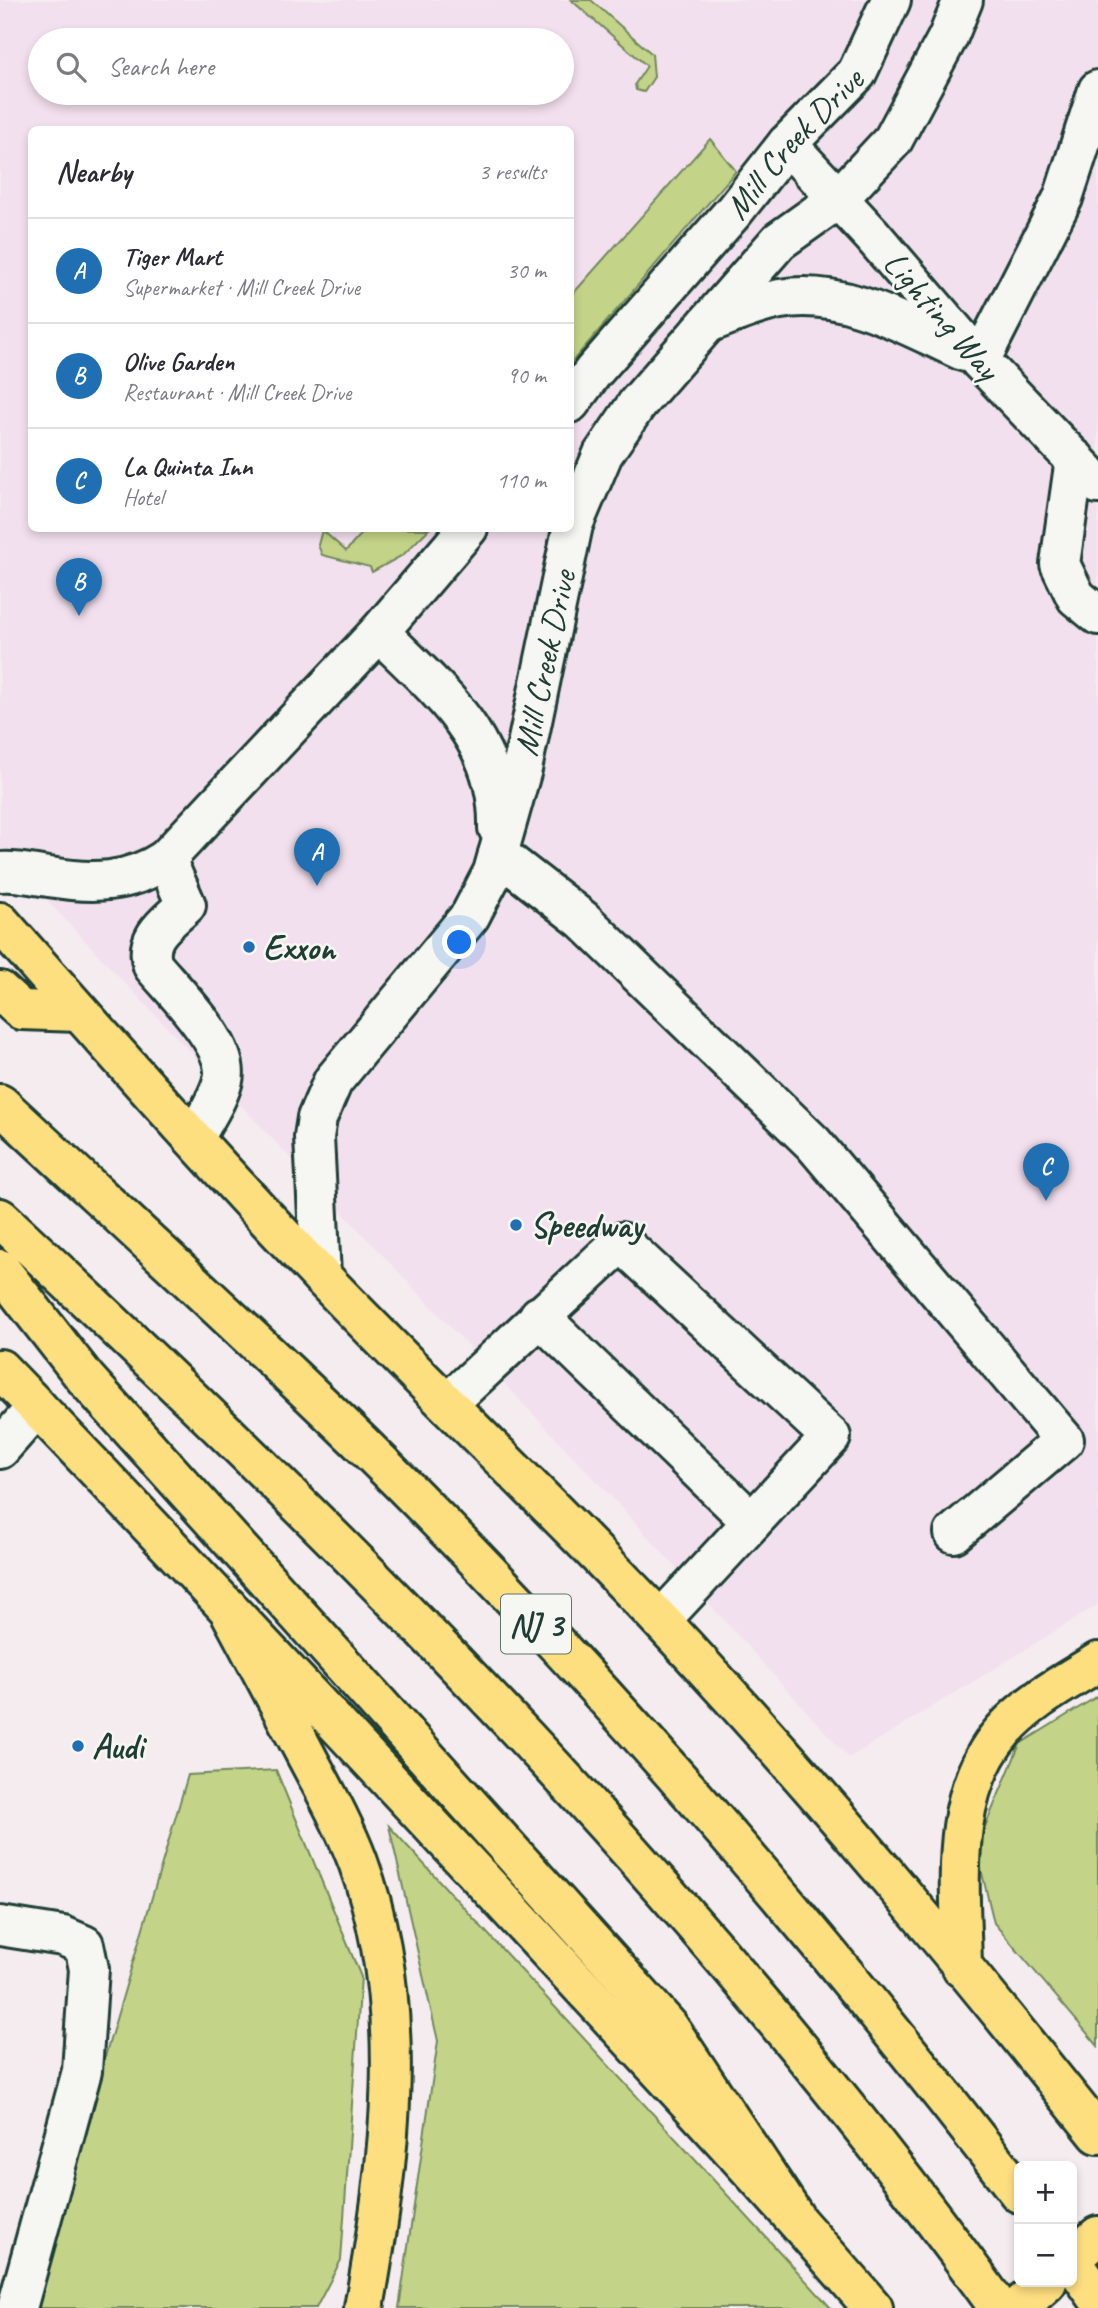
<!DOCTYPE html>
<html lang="en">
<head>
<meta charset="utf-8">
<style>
  body { margin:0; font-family:Caveat,sans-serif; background:#f7f7f7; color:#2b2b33 }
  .controls { position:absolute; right:21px; bottom:21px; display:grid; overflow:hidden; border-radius:10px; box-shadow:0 4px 10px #0003 }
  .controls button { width:63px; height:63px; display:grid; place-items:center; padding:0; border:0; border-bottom:2px solid #e1e1e2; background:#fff; color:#2b2b33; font:35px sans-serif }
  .you { position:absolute; left:460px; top:943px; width:24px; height:24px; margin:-18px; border:5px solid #fff; border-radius:50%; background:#1a73e8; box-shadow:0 0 0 10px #1a73e833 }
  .badge { display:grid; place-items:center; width:46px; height:46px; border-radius:50%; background:#1f6fb2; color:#fff; font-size:23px; font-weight:700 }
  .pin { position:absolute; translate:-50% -58px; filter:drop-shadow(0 2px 4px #0008) }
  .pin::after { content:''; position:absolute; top:37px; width:24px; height:21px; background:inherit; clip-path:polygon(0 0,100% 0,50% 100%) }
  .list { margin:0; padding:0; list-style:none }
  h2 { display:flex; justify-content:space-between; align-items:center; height:91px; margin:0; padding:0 28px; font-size:30px }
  h2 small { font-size:23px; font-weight:400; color:#7c7c81 }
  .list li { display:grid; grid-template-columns:46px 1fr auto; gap:21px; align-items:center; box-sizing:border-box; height:105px; padding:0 28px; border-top:2px solid #e1e1e2 }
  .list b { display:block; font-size:26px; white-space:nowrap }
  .list p { margin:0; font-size:23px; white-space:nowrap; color:#7c7c81 }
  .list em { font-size:23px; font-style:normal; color:#7c7c81 }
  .icon { flex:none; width:38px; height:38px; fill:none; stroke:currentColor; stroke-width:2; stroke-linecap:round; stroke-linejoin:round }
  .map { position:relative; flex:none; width:1098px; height:2308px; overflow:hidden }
  .search { position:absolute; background:#fff; box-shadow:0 4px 10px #0003; left:28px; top:28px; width:546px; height:77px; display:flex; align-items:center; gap:18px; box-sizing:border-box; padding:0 24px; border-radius:38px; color:#7c7c81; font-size:26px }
  .panel { position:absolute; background:#fff; box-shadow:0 4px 10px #0003; left:28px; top:126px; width:546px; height:406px; border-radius:10px }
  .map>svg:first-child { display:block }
  .built { fill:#f3e0ee; fill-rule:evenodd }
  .green { fill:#c3d488; stroke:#71885e; stroke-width:2 }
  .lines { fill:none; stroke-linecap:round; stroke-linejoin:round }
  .minor-casing { stroke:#1f3d34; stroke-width:44 }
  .major-casing { stroke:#1f3d34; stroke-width:44 }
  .highway-casing { stroke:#1f3d34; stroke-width:44 }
  .minor { stroke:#f6f6f2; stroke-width:38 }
  .major { stroke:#fedf80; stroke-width:38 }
  .highway { stroke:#fedf80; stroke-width:38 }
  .poi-dot { fill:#1f6fb2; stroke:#f6f6f2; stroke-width:2.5 }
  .labels { text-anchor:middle; stroke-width:5; stroke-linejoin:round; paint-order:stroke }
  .shield { fill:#f6f6f2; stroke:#60746d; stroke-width:2 }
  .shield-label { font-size:33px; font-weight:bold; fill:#1f3d34 }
  .street-label { font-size:35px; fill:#1f3d34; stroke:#f6f6f2 }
  .poi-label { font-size:35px; font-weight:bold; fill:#1f3d34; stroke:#f6f6f2; text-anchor:start }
</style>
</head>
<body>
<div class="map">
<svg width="1098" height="2308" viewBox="0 0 1098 2308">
  <rect width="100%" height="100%" fill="#f5ecf0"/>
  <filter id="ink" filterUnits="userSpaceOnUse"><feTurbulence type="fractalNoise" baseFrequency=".0143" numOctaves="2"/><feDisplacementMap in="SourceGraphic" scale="14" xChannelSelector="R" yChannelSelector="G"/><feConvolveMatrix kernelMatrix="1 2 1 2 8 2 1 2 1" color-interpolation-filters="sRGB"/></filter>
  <g filter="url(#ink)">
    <path class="built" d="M 0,0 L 1098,0 L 1098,1605 L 849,1758 L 620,1506 L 0,851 ZM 40,40 L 562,40 L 562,93 L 40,93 ZM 32,130 L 570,130 L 570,528 L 32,528 Z"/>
    <path class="green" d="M 571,0 L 591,0 L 652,54 L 654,77 L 644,92 L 636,90 L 635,84 L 647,66 Z
      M 710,139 L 736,171 L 571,363 L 571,296 Z
      M 366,529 L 366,528 L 429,529 L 403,555 L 372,572 L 370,567 L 322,555 L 318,545 L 322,530 L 346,551 Z
      M 1098,1696 L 1098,2046 L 994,1923 L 976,1848 L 1020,1744 Z
      M 276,1770 L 361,1977 L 341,2260 L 316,2308 L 31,2308 L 188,1775 Z
      M 389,1826 L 831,2308 L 399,2308 L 438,2041 Z"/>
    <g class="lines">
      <g class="minor-casing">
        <g id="minor">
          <path d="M 787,144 L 872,235 L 980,361 L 1098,484"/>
          <path d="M 708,323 C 731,315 756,303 780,299 C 846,288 907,326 965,352"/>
          <path d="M 980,361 L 1063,198 L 1098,90"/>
          <path id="s1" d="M 570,403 L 593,372 L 735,210 L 787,144 L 857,73 L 891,0"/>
          <path d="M 1075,459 L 1060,564 L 1076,597 L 1098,615"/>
          <path d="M 379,632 C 438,691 500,738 498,828"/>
          <path d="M 498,854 L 583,920 L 813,1143 L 1064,1440 L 954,1533"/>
          <path d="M 166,859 L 186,905 C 167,923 143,937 153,966 C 173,990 232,1047 223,1080 C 218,1100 203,1121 194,1139"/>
          <path d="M 0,872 C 18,870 31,875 49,877 C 92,884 129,884 166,859 L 379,632 L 468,528"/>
          <path d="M 321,1276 L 314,1137 L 317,1118 L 333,1081 L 470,916 L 493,872 L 522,769 L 573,525 L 603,454 L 637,404 L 779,241 L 838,199 L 893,140 L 948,37 L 963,0"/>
          <path d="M 539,1316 L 752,1522"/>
          <path d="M 448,1403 L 621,1242 L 831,1437 L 661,1620"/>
          <path d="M 0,1449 L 37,1407"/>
          <path d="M 0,1926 L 63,1936 L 84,1945 L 89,1969 L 82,2071 L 17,2308"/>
        </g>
      </g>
      <g class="major-casing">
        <path id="major" d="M 0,922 C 105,1041 210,1160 320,1275 C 449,1410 586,1537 711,1675 C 846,1822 973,1977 1098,2134
          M 0,1369 C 166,1540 328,1715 491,1889 C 619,2028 750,2165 873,2308
          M 962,1968 C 961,1890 947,1795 1003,1731 C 1028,1702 1066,1682 1098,1662"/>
      </g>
      <g class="highway-casing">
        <path id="highway" d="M 0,991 L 21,1010 L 79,1012
          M 0,1104 C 121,1217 243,1328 361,1443 C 599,1677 816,1929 1019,2193
          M 0,1218 C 363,1556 708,1904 999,2308
          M 0,1269 L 86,1379 L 668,2026 L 794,2216
          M 227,1606 C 254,1656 280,1706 307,1757 C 325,1791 344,1825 358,1862 C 411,2005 390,2161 364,2308
          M 1072,2259 L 1098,2236
          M 1072,2261 L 1098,2298
          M 1018,2308 L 1047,2282"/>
      </g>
      <use href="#minor" class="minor"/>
      <use href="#major" class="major"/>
      <use href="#highway" class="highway"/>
    </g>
  </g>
  <g class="poi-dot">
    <circle cx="249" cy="947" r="7"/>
    <circle cx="516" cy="1225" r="7"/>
    <circle cx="78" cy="1746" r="7"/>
  </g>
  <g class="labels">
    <rect class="shield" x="501" y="1594.5" width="70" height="59" rx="5"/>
    <g class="shield-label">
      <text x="536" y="1636">NJ 3</text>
    </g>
    <g class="street-label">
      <text dy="12" stroke="none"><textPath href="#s1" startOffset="343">Mill Creek Drive</textPath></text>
      <text transform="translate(942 315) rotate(49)" y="12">Lighting Way</text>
      <text transform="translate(544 663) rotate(-78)" y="12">Mill Creek Drive</text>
    </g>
    <g class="poi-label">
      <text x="263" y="959">Exxon</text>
      <text x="530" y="1237">Speedway</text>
      <text x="92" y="1758">Audi</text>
    </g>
  </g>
</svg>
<div class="controls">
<button>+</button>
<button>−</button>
</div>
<div class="you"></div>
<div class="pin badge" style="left:317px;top:886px">A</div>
<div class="pin badge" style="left:79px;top:616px">B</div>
<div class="pin badge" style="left:1046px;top:1201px">C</div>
<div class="search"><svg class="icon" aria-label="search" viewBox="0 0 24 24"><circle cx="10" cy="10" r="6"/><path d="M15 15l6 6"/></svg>Search here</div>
<section class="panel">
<h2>Nearby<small>3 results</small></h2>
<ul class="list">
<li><span class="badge">A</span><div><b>Tiger Mart</b><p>Supermarket · Mill Creek Drive</p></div><em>30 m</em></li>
<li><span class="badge">B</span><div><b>Olive Garden</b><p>Restaurant · Mill Creek Drive</p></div><em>90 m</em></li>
<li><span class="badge">C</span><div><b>La Quinta Inn</b><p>Hotel</p></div><em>110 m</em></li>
</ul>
</section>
</div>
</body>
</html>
